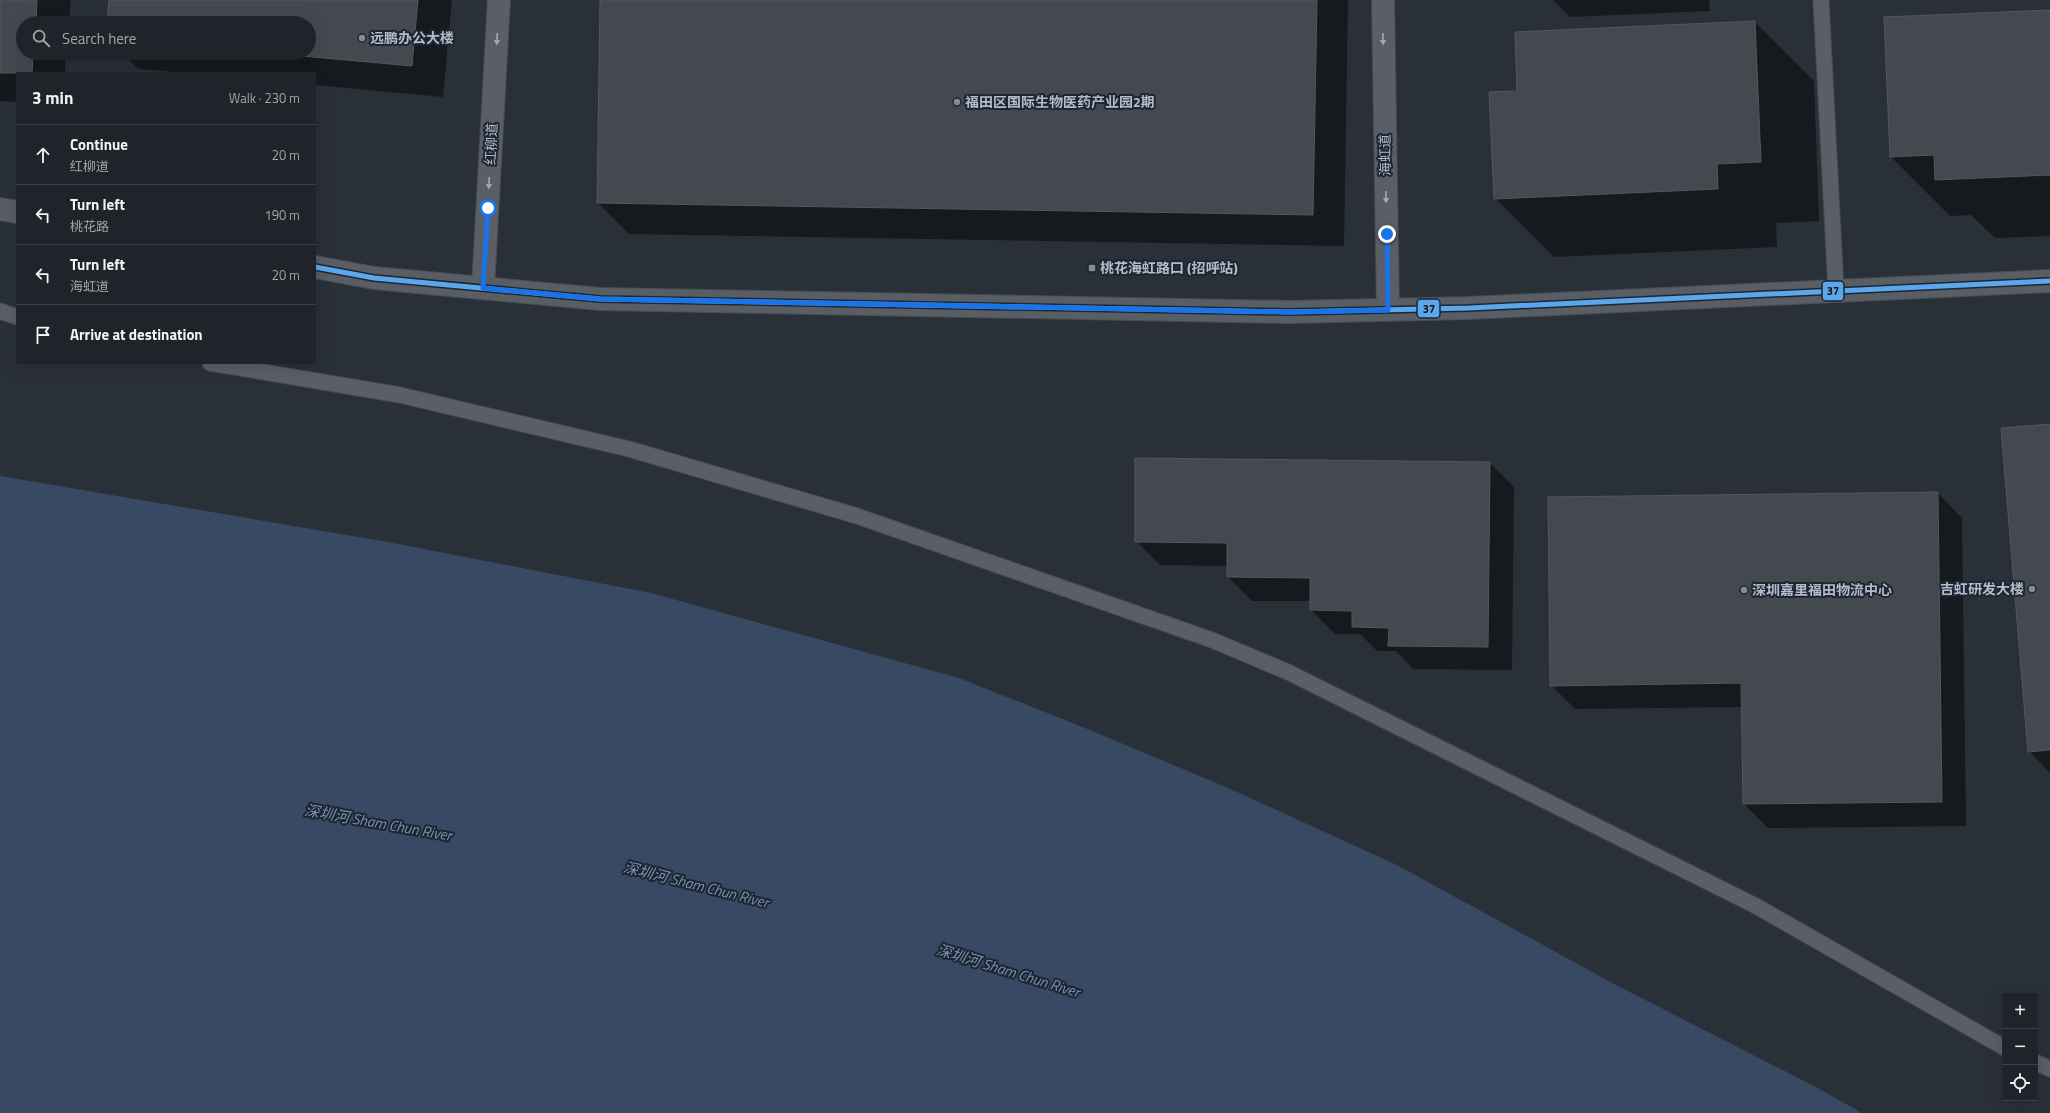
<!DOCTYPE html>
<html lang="en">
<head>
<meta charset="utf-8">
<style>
  body { margin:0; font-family:"Titillium Web","Noto Sans SC",sans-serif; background:#2d3036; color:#f1f3f6 }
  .controls { position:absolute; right:12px; bottom:12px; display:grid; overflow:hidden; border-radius:0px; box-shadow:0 4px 16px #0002 }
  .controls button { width:36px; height:36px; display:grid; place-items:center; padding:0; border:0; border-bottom:1px solid #3d4147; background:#20242a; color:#f1f3f6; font:20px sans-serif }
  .stop { position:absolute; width:12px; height:12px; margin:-9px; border:3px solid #1a73e8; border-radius:50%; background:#fff }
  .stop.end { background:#1a73e8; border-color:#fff; box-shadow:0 1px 4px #0008 }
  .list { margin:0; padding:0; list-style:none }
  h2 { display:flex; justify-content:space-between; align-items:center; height:52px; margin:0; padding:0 16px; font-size:17px }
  h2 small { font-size:13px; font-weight:400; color:#a2a4a8 }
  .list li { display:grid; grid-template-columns:26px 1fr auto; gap:12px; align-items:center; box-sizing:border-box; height:60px; padding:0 16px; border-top:1px solid #3d4147 }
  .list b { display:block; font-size:15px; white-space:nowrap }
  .list p { margin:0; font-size:13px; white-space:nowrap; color:#a2a4a8 }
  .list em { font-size:13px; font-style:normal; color:#a2a4a8 }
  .icon { flex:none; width:22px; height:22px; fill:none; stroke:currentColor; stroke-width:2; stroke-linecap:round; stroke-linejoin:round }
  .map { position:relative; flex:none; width:2050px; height:1113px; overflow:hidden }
  .search { position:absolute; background:#20242a; box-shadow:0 4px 16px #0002; left:16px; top:16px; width:300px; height:44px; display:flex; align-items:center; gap:10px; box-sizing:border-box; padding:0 14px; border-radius:22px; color:#a2a4a8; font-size:15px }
  .panel { position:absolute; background:#20242a; box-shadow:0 4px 16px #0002; left:16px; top:72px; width:300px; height:292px; border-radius:0px }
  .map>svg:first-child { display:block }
  .water { fill:#384963 }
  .shadow { fill:#0007 }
  .building { fill:#444950; stroke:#52575f }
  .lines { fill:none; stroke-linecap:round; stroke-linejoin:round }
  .service-casing { stroke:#484c53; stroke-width:17 }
  .tertiary-casing { stroke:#484c53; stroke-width:24 }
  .secondary-casing { stroke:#484c53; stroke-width:24 }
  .service { stroke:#5a5e66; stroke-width:15 }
  .tertiary { stroke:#5a5e66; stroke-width:22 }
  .secondary { stroke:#595d64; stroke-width:22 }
  .bus-1-casing { stroke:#1d2633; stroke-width:8 }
  .bus-1 { stroke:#5aa8eb; stroke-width:5 }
  .oneway { fill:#a2a9b5 }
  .route { stroke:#1a73e8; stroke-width:5 }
  .poi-dot { fill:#848b96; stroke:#1d2633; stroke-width:1.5 }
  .labels { text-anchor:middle; stroke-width:4; stroke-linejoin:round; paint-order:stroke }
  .poi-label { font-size:14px; font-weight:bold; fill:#b4bcc9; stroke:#1d2633; text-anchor:start }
  .street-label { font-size:14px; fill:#b4bcc9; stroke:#1d2633 }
  .water-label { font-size:15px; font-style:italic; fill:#7c92b1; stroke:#1d2633 }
  .line-badge { stroke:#1d2633; stroke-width:1.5 }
  .pale-badge-label { font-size:11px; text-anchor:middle; font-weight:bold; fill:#111 }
</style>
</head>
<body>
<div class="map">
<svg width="2050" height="1113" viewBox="0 0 2050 1113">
  <rect width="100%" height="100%" fill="#2a3038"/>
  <path class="water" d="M 0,476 L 388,542 L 651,593 L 959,678 L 1085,728 L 1226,787 L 1397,865 L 1616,985 L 1816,1087 L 1862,1113 L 0,1113 Z"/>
  <path class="shadow" d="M 0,0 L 71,0 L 69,23 L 23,23 L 23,53 L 66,53 L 65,73 L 17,73 L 17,102 L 0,101 Z
    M 110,0 L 452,0 L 443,97 L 315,85 L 315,73 L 185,73 L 138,69 L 122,53 L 309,53 L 309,23 L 108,23 Z
    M 601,0 L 1348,0 L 1344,246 L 629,234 L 598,203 Z
    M 1553,0 L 1709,0 L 1710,11 L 1570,17 Z
    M 2050,11 L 2050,236 L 1995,238 L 1971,215 L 1950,216 L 1891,157 L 1886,18 Z
    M 1755,22 L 1814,81 L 1819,221 L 1776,223 L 1777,247 L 1554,257 L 1495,198 L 1518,92 Z
    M 2050,425 L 2050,773 L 2029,751 Z
    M 1490,463 L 1514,487 L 1512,670 L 1413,669 L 1396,651 L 1377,651 L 1360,634 L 1335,634 L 1311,610 L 1311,601 L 1252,601 L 1228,577 L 1228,566 L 1160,565 L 1136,541 Z
    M 1938,493 L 1962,518 L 1966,826 L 1768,828 L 1744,804 L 1743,707 L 1575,709 L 1551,685 Z"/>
  <path class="building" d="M 0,0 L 37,0 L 36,23 L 23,23 L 23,53 L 33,53 L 32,73 L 0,73 Z
    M 109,0 L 418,0 L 412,66 L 268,53 L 309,53 L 309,23 L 107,23 Z
    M 600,0 L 1317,0 L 1313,215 L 597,203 Z
    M 2050,10 L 2050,175 L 1935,180 L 1934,155 L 1890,157 L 1884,17 Z
    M 1755,21 L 1761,162 L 1717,164 L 1718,189 L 1494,199 L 1489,92 L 1517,91 L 1515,32 Z
    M 2050,424 L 2050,750 L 2028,752 L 2001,428 Z
    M 1135,458 L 1490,462 L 1488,647 L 1388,646 L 1389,628 L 1352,627 L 1352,611 L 1310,610 L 1310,578 L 1227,577 L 1227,543 L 1135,542 Z
    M 1938,492 L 1942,802 L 1743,804 L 1741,683 L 1550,686 L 1548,497 Z"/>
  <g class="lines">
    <g class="service-casing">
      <path id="service" d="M 1821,0 L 1836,291
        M 0,311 L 17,317
        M 210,363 L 400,395 L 629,449 L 857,516 L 1212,640 L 1288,672 L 1756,906 L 2005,1048
        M 2035,1062 L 2050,1069"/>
    </g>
    <g class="tertiary-casing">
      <path id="tertiary" d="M 1383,0 L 1388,309
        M 483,288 L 499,0"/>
    </g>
    <g class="secondary-casing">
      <path id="secondary" d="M 0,209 L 17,212
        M 315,267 L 374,278 L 600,299 L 1290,312 L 1469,308 L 2050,281"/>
    </g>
    <use href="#service" class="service"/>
    <use href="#tertiary" class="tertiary"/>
    <use href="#secondary" class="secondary"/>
    <g class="bus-1-casing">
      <path id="bus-1" d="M 315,267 L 374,278 L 600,299 L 1290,312 L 1469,308 L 2050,281"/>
    </g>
    <use href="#bus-1" class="bus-1"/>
  </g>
  <defs><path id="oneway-solid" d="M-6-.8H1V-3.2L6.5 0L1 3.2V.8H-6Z"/></defs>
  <g class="oneway">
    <use href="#oneway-solid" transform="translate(497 39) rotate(93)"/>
    <use href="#oneway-solid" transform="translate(1383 39) rotate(89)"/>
    <use href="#oneway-solid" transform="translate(489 183) rotate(93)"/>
    <use href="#oneway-solid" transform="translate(1386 197) rotate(89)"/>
  </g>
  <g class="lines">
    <path class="route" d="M 488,208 L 483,288 L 600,299 L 1290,312 L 1388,310 L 1387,234"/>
  </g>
  <g class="poi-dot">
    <circle cx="362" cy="38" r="4"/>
    <circle cx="957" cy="102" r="4"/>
    <rect x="1088" y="264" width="8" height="8" rx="2"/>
    <circle cx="2032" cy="589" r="4"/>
    <circle cx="1744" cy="590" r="4"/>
  </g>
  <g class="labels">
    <g class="poi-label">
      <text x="370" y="43">远鹏办公大楼</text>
      <text x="965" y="107">福田区国际生物医药产业园2期</text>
      <text x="1100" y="273">桃花海虹路口 (招呼站)</text>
      <text x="2024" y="594" text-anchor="end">吉虹研发大楼</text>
      <text x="1752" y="595">深圳嘉里福田物流中心</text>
    </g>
    <g class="street-label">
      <text transform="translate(491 144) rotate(-87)" y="5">红柳道</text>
      <text transform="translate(1385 155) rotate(-91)" y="5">海虹道</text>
    </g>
    <g class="water-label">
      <text transform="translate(378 823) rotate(10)" y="5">深圳河 Sham Chun River</text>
      <text transform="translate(696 885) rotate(14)" y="5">深圳河 Sham Chun River</text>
      <text transform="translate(1008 971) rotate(17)" y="5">深圳河 Sham Chun River</text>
    </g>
  </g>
  <g class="line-badge">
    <rect x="1822" y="281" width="22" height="20" rx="4" fill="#5aa8eb"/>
    <rect x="1417" y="299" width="23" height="19" rx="4" fill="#5aa8eb"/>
  </g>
  <g class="pale-badge-label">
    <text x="1833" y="295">37</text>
    <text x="1429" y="313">37</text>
  </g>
</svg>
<div class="controls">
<button>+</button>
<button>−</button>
<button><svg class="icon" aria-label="locate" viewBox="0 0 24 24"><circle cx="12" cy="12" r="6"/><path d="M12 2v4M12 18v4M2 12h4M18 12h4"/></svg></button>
</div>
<div class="stop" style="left:488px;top:208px"></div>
<div class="stop end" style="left:1387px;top:234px"></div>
<div class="search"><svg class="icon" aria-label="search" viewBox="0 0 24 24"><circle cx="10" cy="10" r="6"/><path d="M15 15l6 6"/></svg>Search here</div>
<section class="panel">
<h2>3 min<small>Walk · 230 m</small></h2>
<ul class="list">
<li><svg class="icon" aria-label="ahead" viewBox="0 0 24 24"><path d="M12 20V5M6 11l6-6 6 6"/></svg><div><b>Continue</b><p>红柳道</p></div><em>20 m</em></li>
<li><svg class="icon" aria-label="left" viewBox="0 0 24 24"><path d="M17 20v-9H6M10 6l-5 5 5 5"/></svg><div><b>Turn left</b><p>桃花路</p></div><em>190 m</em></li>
<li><svg class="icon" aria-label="left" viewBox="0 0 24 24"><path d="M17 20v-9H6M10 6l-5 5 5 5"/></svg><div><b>Turn left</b><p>海虹道</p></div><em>20 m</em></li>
<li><svg class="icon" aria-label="arrive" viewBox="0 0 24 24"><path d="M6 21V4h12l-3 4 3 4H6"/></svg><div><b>Arrive at destination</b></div></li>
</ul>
</section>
</div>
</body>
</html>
